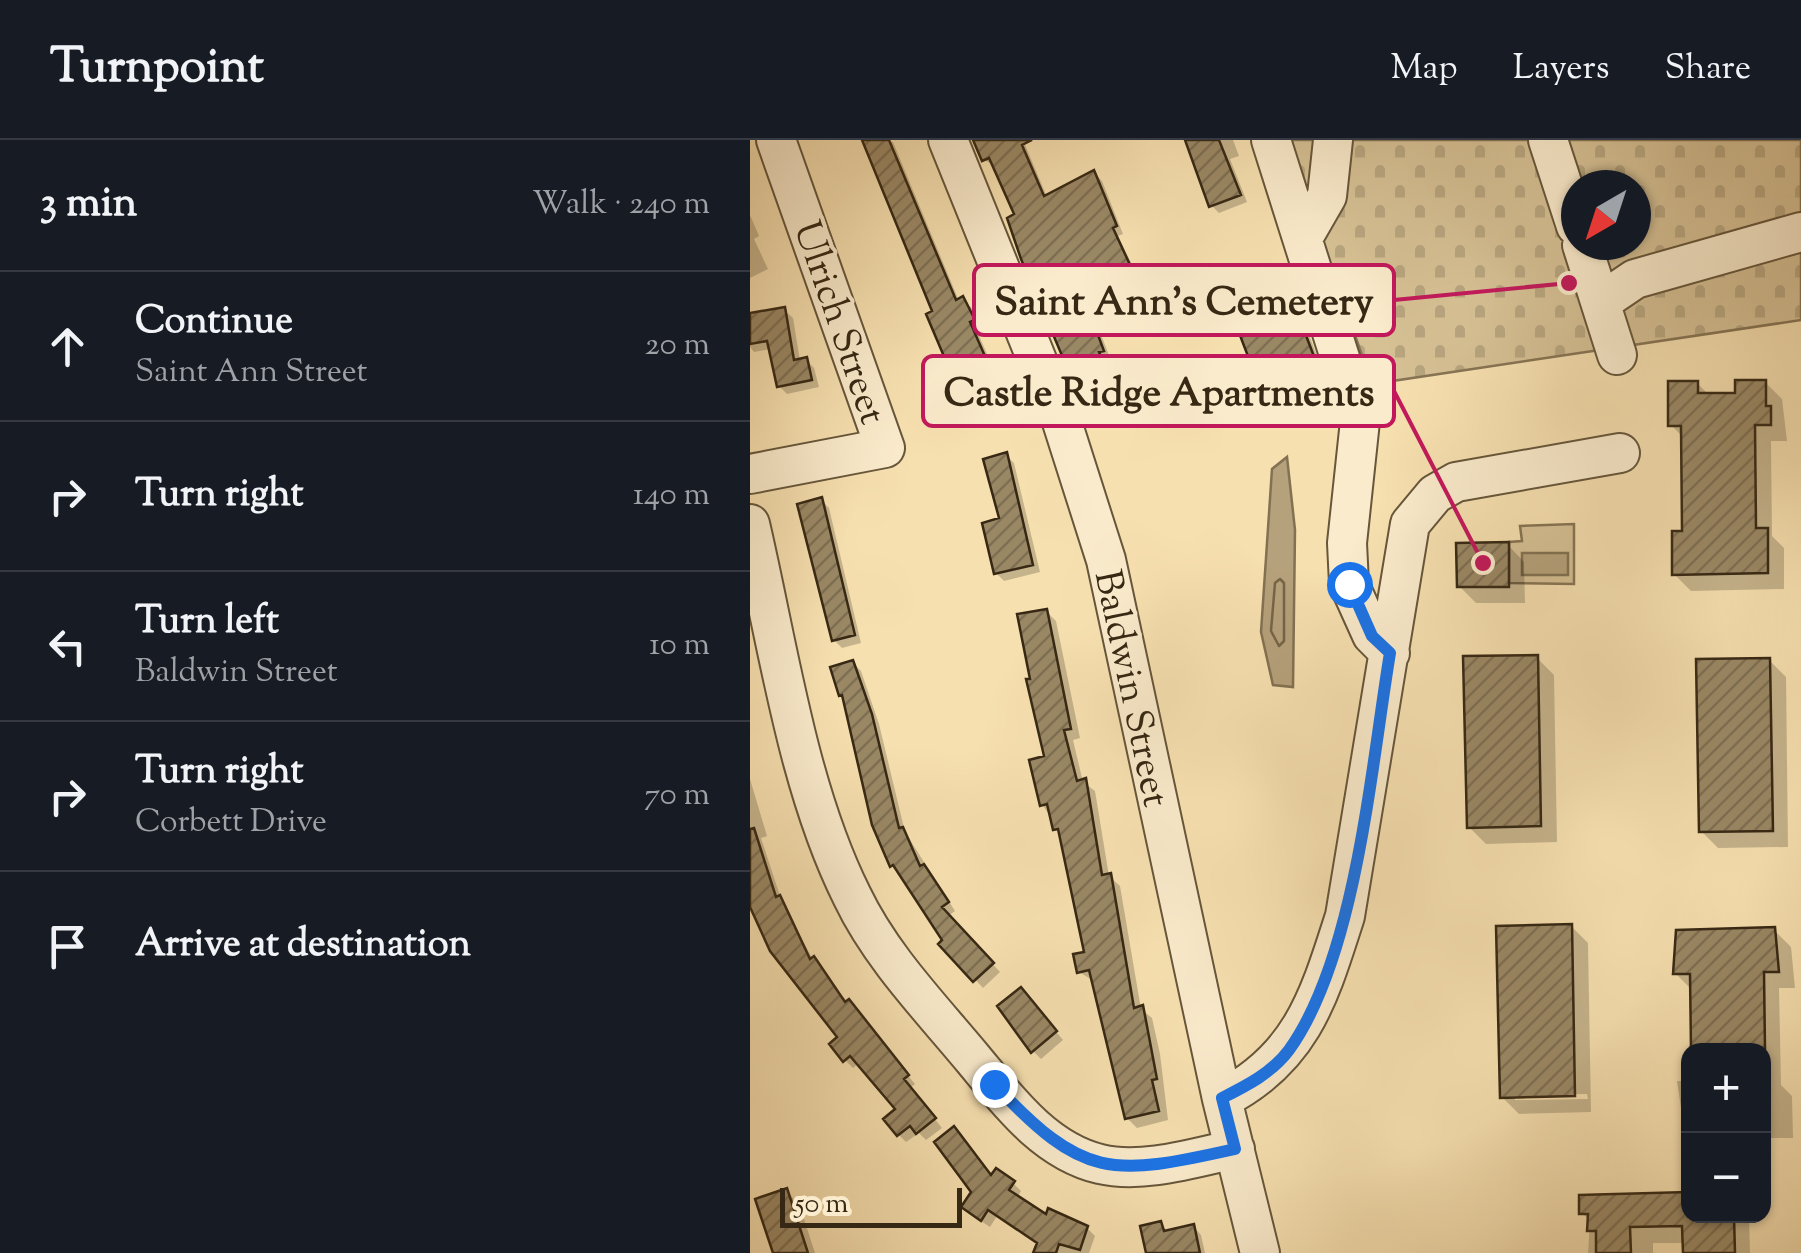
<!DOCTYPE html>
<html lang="en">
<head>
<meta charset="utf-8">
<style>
  body { margin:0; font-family:"Sorts Mill Goudy",serif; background:#242831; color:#f1f3f6 }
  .controls { position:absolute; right:30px; bottom:30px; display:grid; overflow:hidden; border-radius:20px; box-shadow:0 2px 8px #0004 }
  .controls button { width:90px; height:90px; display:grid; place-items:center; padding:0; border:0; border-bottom:2px solid #363941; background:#171b24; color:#f1f3f6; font:50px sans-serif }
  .compass { position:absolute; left:811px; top:30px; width:90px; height:90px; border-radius:50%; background:#171b24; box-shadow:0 2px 8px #0004; rotate:219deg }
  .scale { position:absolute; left:30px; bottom:25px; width:182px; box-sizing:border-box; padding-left:10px; border:5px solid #362814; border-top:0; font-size:28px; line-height:35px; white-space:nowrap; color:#362814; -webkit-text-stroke:8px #faebcc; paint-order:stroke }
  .stop { position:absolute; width:30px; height:30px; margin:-22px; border:8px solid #1a73e8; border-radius:50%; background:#fff }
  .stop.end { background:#1a73e8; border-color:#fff; box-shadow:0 2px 10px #0008 }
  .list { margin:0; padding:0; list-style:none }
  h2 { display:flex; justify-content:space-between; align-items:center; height:130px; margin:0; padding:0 40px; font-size:42px }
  h2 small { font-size:32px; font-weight:400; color:#9ea1a6 }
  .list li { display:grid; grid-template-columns:65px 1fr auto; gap:30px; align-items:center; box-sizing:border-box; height:150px; padding:0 40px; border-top:2px solid #363941 }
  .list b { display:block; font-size:38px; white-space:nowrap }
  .list p { margin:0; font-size:32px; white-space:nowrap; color:#9ea1a6 }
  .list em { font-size:32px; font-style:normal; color:#9ea1a6 }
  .icon { flex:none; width:55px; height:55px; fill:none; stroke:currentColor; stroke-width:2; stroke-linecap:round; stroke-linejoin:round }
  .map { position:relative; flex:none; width:1051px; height:1113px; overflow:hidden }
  header { display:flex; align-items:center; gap:60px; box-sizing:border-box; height:140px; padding:0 50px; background:#171b24; border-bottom:2px solid #363941 }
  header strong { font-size:48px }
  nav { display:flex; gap:55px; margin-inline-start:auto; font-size:35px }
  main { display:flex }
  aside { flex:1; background:#171b24 }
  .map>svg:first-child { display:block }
  .green { fill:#d6c195; stroke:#867454; stroke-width:2.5 }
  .cemetery { fill:url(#cemetery-stones); stroke:#867454; stroke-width:2.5; fill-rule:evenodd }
  .water { fill:#b5a17b; stroke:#827152; stroke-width:2.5 }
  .shadow { fill:#0003; fill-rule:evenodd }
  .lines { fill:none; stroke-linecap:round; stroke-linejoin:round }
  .shore { stroke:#766448; stroke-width:2.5 }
  .building { fill:url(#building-hatch); stroke:#362814; stroke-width:2.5 }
  .minor-casing { stroke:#66563b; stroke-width:42 }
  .minor { stroke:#faebcc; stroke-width:38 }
  .route { stroke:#1a73e8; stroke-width:12 }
  .labels { text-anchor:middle; stroke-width:8; stroke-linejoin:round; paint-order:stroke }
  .street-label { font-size:38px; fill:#362814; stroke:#faebcc }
  .leader { fill:none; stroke:#c2185b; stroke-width:4 }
  .callout-dot { fill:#c2185b; stroke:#faebcc; stroke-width:4 }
  .callout { fill:#faebcc; stroke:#c2185b; stroke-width:4 }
  .callout-label { font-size:40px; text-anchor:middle; font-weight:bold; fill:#362814 }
</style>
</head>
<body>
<header>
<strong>Turnpoint</strong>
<nav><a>Map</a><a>Layers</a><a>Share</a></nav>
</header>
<main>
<aside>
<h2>3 min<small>Walk · 240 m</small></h2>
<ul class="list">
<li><svg class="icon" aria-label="ahead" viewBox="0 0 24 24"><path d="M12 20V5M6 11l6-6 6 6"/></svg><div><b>Continue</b><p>Saint Ann Street</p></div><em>20 m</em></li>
<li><svg class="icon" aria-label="right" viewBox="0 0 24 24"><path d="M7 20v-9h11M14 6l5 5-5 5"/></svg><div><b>Turn right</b></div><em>140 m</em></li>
<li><svg class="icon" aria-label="left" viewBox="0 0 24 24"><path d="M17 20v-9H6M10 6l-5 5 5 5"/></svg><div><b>Turn left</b><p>Baldwin Street</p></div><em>10 m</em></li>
<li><svg class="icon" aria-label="right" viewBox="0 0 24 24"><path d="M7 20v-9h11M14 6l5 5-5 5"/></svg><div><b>Turn right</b><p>Corbett Drive</p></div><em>70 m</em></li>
<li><svg class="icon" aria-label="arrive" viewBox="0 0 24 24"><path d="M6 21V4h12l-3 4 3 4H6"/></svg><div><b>Arrive at destination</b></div></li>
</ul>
</aside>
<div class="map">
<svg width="1051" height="1113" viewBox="0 0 1051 1113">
  <defs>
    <pattern id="cemetery-stones" width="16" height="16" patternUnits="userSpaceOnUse" patternTransform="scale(2.5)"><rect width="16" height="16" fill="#d6c195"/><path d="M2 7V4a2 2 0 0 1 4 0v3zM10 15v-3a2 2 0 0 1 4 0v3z" fill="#b8a680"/></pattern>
    <pattern id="building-hatch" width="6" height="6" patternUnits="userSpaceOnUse" patternTransform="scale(2.5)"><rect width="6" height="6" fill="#9a8865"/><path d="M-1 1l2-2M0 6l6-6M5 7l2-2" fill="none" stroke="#7e6f52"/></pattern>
  </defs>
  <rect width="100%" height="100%" fill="#f7e0b0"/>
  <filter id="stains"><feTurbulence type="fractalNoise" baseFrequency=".002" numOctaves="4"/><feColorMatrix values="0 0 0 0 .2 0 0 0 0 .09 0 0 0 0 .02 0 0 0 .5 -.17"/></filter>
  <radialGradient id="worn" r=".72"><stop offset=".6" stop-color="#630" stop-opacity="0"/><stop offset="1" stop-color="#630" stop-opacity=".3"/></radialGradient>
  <path class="green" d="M 824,384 L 824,444 L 759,443 L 759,402 L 772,401 L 770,386 Z"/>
  <path class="cemetery" d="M 537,0 L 1051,0 L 1051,180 L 622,244 ZM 826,45 L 886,45 L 886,105 L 826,105 Z"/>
  <path class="water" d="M 537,317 L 545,390 L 543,547 L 523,545 L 511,492 L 522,329 Z
    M 772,413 L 818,413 L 818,435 L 772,435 Z"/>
  <path class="shadow" d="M 119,0 L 143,2 L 209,161 L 221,167 L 231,189 L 227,191 L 262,271 L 221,288 L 213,280 L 213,255 Z
    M 227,0 L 273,0 L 297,57 L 344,33 L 352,41 L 373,94 L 368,96 L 387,135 L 345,155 L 352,173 L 344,176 L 360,218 L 355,220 L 373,262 L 352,271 L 330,230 L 318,223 L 268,76 L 246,26 L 234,20 Z
    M 440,0 L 483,0 L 489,16 L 480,19 L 497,62 L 469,73 L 462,66 Z
    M 0,75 L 9,96 L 4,99 L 18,129 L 0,138 Z
    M 539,154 L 547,162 L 571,227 L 516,244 L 508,236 Z
    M 34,170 L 43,178 L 50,221 L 56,220 L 64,228 L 69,247 L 37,254 L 29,246 L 21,209 L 4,212 L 0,207 L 0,175 Z
    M 1015,242 L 1032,259 L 1037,301 L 1021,301 L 1022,396 L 1034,408 L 1034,449 L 941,451 L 924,434 L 934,394 L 934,298 L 921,285 L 947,243 L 959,255 L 988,255 Z
    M 256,315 L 264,323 L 290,432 L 254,441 L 246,433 Z
    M 71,360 L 79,368 L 111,503 L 92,508 L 84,500 Z
    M 758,405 L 774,422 L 775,463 L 726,463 L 709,446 Z
    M 296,471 L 306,481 L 330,598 L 323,600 L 333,642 L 345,651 L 359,736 L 370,746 L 391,869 L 402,878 L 410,914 L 418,980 L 387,988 L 377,978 L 344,841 L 329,832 L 337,814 L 313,696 L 292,664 L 297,618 L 282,540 Z
    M 787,518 L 804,535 L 807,702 L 736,704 L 719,687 Z
    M 1019,520 L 1036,537 L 1038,707 L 968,708 L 951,691 Z
    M 103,523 L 111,531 L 129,584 L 155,692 L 205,771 L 198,776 L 250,832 L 233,848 L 192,804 L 195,801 L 142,725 L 91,555 Z
    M 0,639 L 17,696 L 11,698 L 31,759 L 63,820 L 165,944 L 160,948 L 192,988 L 176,1000 L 169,993 L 156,1002 L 148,994 L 149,969 L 109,923 L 103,928 L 95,920 L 91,898 L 0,745 Z
    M 821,786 L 838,803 L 841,972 L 769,974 L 752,957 ZM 837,954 L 838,959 L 765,960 L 765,955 Z
    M 1024,790 L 1041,807 L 1045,848 L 1029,848 L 1031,945 L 1042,956 L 1043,998 L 1014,998 L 1014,910 L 943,910 L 942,850 L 925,833 Z
    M 278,858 L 313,900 L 291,919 L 283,911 Z
    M 927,941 L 938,941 L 938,987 L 933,981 Z
    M 242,1038 L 263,1043 L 271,1051 L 267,1058 L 298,1078 L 337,1088 L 345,1096 L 339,1113 L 291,1113 L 289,1104 L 247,1076 L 240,1087 L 222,1075 L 214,1067 Z
    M 36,1051 L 49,1064 L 65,1113 L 26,1113 Z
    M 938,1055 L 938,1076 L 999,1076 L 1000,1113 L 936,1113 L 935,1103 L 903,1103 L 903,1113 L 838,1113 L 840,1081 L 832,1073 L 831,1058 Z
    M 411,1084 L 418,1092 L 443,1086 L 451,1095 L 455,1113 L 398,1113 Z"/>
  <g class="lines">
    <path class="shore" d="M 530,439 L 534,443 L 534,501 L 529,506 L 521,491 L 525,443 Z"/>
  </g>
  <path class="building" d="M 112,0 L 139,0 L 206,160 L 213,156 L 225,180 L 220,182 L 255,262 L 211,281 L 201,258 L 210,254 L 176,174 L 182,171 Z
    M 223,0 L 282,0 L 272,5 L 294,56 L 344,30 L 367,86 L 363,88 L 381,127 L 339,147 L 346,165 L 338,168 L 354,211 L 349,212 L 367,254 L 342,265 L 324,222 L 316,225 L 271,119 L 257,78 L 264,74 L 239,18 L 232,21 Z
    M 435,0 L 469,0 L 491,55 L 459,67 Z
    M 539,151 L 565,219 L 506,237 L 481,172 Z
    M 35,167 L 44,220 L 57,217 L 62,240 L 27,247 L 17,201 L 0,204 L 0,173 Z
    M 985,240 L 1016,240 L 1016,266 L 1021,266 L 1021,285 L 1005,285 L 1006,388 L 1018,388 L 1018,433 L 922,435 L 922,391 L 932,391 L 931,286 L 918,286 L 918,241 L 948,241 L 948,253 L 985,253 Z
    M 257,312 L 283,425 L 244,434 L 232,383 L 249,378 L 233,319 Z
    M 72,357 L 105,495 L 82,501 L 47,364 Z
    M 759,402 L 759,447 L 707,447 L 706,403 Z
    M 297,469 L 321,589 L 314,590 L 327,641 L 336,638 L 352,735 L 361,733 L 384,868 L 393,865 L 407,939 L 402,940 L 409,971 L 375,979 L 339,830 L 327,833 L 323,814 L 334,812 L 308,689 L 303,690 L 297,664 L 290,666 L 279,620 L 294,616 L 276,539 L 280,539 L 267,474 Z
    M 788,515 L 791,686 L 717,688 L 713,516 Z
    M 1020,518 L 1023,691 L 949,692 L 946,519 Z
    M 103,520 L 122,574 L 149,688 L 153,687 L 170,726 L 174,724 L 199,762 L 192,767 L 244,823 L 223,842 L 188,804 L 192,800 L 143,725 L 140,727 L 122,685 L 92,555 L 89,556 L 80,527 Z
    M 4,688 L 26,757 L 30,755 L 60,819 L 64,816 L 95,862 L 99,859 L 159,935 L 154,939 L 186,978 L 166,994 L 160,986 L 147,996 L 133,979 L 145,969 L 100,916 L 93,922 L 79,904 L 87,897 L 20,811 L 0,767 L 0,689 Z
    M 822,784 L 825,956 L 750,958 L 746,786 Z
    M 1025,787 L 1029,832 L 1014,832 L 1015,910 L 941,910 L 940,834 L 923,834 L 926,790 Z
    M 271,847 L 307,891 L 281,913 L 247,866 Z
    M 204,986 L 241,1035 L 246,1028 L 265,1041 L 259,1050 L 296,1074 L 298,1068 L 338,1086 L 330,1110 L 309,1104 L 306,1113 L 283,1113 L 287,1103 L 238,1070 L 231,1081 L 211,1067 L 221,1052 L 184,1002 Z
    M 37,1048 L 58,1113 L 23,1113 L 5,1059 Z
    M 938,1052 L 938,1076 L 984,1076 L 985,1113 L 933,1113 L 932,1086 L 880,1087 L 881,1113 L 846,1113 L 846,1091 L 837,1091 L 838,1074 L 829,1074 L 829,1055 Z
    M 411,1081 L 414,1091 L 444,1084 L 450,1113 L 396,1113 L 390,1086 Z"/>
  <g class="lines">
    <g class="minor-casing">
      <path id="minor" d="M 198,0 L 312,282 L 356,420 L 472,959 L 510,1113
        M 521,0 L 610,281 L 597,403 L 599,444 L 622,495 L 640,513
        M 798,0 L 826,86
        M 554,96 L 577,56 L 583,0
        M 832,105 L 867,215
        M 851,162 L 885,139 L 1051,92
        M 0,334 L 135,308 L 26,0
        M 0,384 C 28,504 47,646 102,756 C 131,817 181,868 224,920 C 258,961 295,1011 350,1024 C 392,1034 444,1018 485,1009
        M 472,959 C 552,918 569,857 595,776 L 660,384 L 685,354 L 706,342 L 870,313"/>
    </g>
    <use href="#minor" class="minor"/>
  </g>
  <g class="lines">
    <path class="route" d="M 244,944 C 333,1039 360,1037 485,1009 L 472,958 C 496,946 522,933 539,910 C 606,817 621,627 640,513 L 622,496 L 599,444"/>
  </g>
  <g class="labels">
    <g class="street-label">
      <text transform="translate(91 182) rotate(71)" y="13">Ulrich Street</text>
      <text transform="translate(383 548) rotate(78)" y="13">Baldwin Street</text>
    </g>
  </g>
  <path class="leader" d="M819 143L644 160M733 423L644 251"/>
  <g class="callout-dot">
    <circle cx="819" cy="143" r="10"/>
    <circle cx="733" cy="423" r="10"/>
  </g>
  <g class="callout">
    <rect x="224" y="125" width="420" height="70" rx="10"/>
    <rect x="173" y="216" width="471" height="70" rx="10"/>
  </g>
  <g class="callout-label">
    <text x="434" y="174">Saint Ann's Cemetery</text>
    <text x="409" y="265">Castle Ridge Apartments</text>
  </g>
  <rect width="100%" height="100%" filter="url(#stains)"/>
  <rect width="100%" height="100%" fill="url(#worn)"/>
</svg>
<div class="controls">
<button>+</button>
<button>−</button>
</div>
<svg class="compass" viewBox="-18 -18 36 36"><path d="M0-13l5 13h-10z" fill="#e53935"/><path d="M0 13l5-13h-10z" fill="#9ea1a6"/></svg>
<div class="scale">50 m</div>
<div class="stop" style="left:599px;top:444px"></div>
<div class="stop end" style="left:244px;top:944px"></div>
</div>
</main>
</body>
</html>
